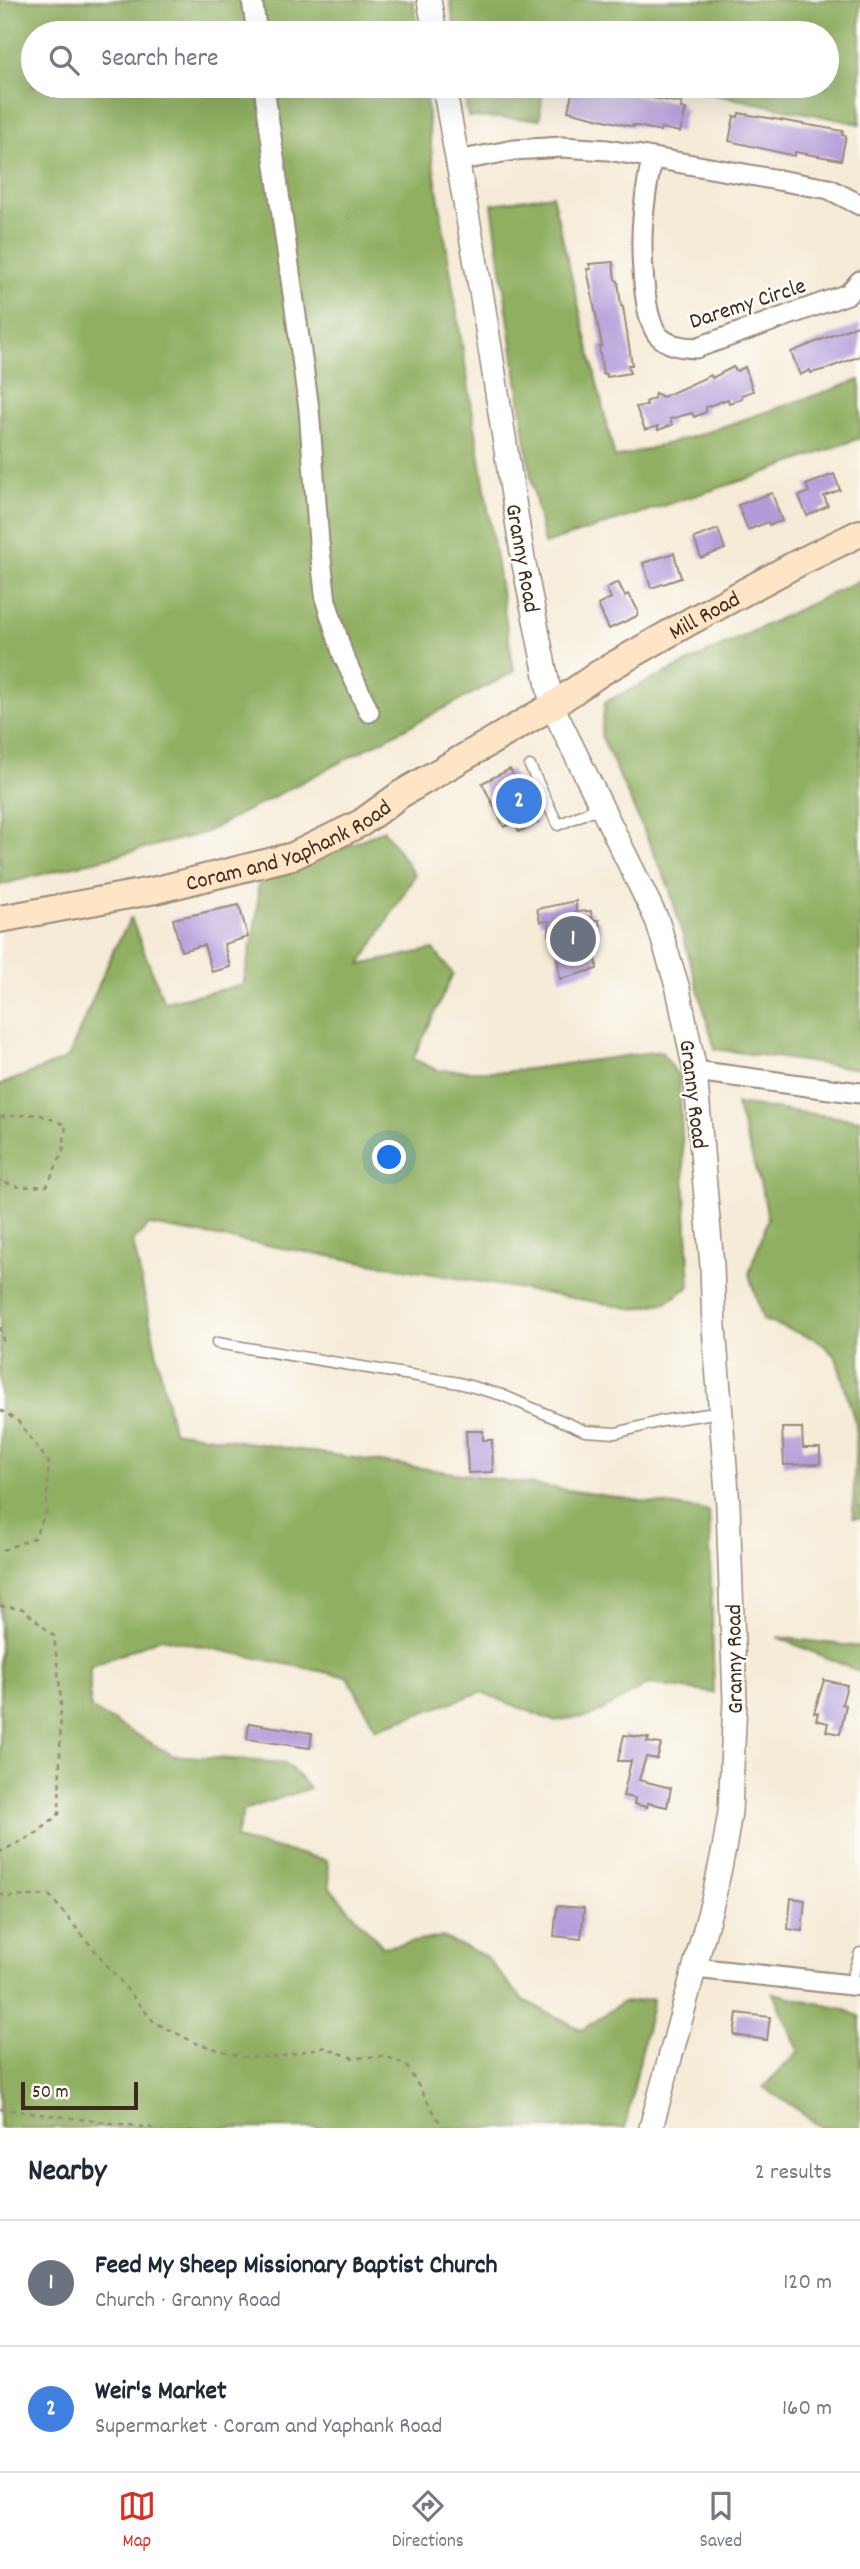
<!DOCTYPE html>
<html lang="en">
<head>
<meta charset="utf-8">
<style>
  body { margin:0; font-family:Dekko,sans-serif; background:#f2f2f3; color:#1f2937 }
  .scale { position:absolute; left:21px; bottom:18px; width:117px; box-sizing:border-box; padding-left:7px; border:4px solid #3b2a1e; border-top:0; font-size:19px; line-height:24px; white-space:nowrap; color:#3b2a1e; -webkit-text-stroke:5px #fdfcf7; paint-order:stroke }
  .you { position:absolute; left:390px; top:1158px; width:24px; height:24px; margin:-18px; border:5px solid #fff; border-radius:50%; background:#1a73e8; box-shadow:0 0 0 10px #1a73e833 }
  .badge { display:grid; place-items:center; width:46px; height:46px; border-radius:50%; background:#d93025; color:#fff; font-size:23px; font-weight:700 }
  .pin { position:absolute; translate:-50% -50%; border:4px solid #fff; box-shadow:0 2px 7px #0006 }
  .list { margin:0; padding:0; list-style:none }
  h2 { display:flex; justify-content:space-between; align-items:center; height:91px; margin:0; padding:0 28px; font-size:30px }
  h2 small { font-size:23px; font-weight:400; color:#747a83 }
  .list li { display:grid; grid-template-columns:46px 1fr auto; gap:21px; align-items:center; box-sizing:border-box; height:126px; padding:0 28px; border-top:2px solid #e0e1e3 }
  .list b { display:block; font-size:26px; white-space:nowrap }
  .list p { margin:0; font-size:23px; white-space:nowrap; color:#747a83 }
  .list em { font-size:23px; font-style:normal; color:#747a83 }
  .icon { flex:none; width:38px; height:38px; fill:none; stroke:currentColor; stroke-width:2; stroke-linecap:round; stroke-linejoin:round }
  .map { position:relative; flex:none; width:860px; height:2128px; overflow:hidden }
  .search { position:absolute; background:#fff; box-shadow:0 7px 28px #0002; left:21px; right:21px; top:21px; height:77px; display:flex; align-items:center; gap:18px; box-sizing:border-box; padding:0 24px; border-radius:38px; color:#747a83; font-size:26px }
  .sheet { height:343px; background:#fff }
  nav { display:flex; justify-content:space-around; align-items:center; box-sizing:border-box; height:98px; border-top:2px solid #e0e1e3; background:#fff; font-size:19px; color:#747a83 }
  nav a { display:grid; justify-items:center; gap:4px }
  nav .on { color:#d93025 }
  .map>svg:first-child { display:block }
  .forest { fill:#90af62; stroke:#666c40; stroke-width:2 }
  .building { fill:#b29bda }
  .lines { fill:none; stroke-linecap:round; stroke-linejoin:round }
  .service-casing { stroke:#988a7a; stroke-width:13 }
  .minor-casing { stroke:#988a7a; stroke-width:23 }
  .tertiary-casing { stroke:#988a7a; stroke-width:26 }
  .secondary-casing { stroke:#988a7a; stroke-width:30 }
  .path { stroke:#988a7a; stroke-width:2.5; stroke-dasharray:5 5; stroke-linecap:butt }
  .service { stroke:#fff; stroke-width:10 }
  .minor { stroke:#fff; stroke-width:19 }
  .tertiary { stroke:#fff; stroke-width:23 }
  .secondary { stroke:#fde5c5; stroke-width:26 }
  .labels { text-anchor:middle; stroke-width:5; stroke-linejoin:round; paint-order:stroke }
  .street-label { font-size:23px; fill:#3b2a1e; stroke:#fdfcf7 }
</style>
</head>
<body>
<div class="map">
<svg width="860" height="2128" viewBox="0 0 860 2128">
  <rect width="100%" height="100%" fill="#fdfcf7"/>
  <filter id="ink" filterUnits="userSpaceOnUse"><feTurbulence type="fractalNoise" baseFrequency=".0143" numOctaves="2"/><feDisplacementMap in="SourceGraphic" scale="14" xChannelSelector="R" yChannelSelector="G"/><feConvolveMatrix kernelMatrix="1 2 1 2 8 2 1 2 1" color-interpolation-filters="sRGB"/></filter>
  <filter id="wash" filterUnits="userSpaceOnUse"><feTurbulence type="fractalNoise" baseFrequency=".00686" numOctaves="4" result="noise"/><feDisplacementMap in="SourceGraphic" scale="28" xChannelSelector="R" yChannelSelector="G"/><feGaussianBlur stdDeviation="1.57" result="paint"/><feColorMatrix in="noise" values="0 0 0 0 0 0 0 0 0 0 0 0 0 0 0 0 0 1.4 0 .05"/><feComposite in="paint" operator="in"/></filter>
  <g filter="url(#wash)">
    <rect width="100%" height="100%" fill="#f5ebd7"/>
    <path class="forest" d="M 0,0 L 413,0 L 418,33 L 33,33 L 33,86 L 425,86 L 432,156 L 514,672 L 204,833 L 0,885 Z
      M 450,0 L 860,0 L 860,124 L 672,86 L 827,86 L 827,33 L 455,33 Z
      M 463,86 L 543,86 L 540,119 L 468,117 Z
      M 552,195 L 615,458 L 698,435 L 860,380 L 860,438 L 756,476 L 544,544 L 530,471 L 492,204 Z
      M 860,580 L 860,1069 L 715,1049 L 669,887 L 601,735 L 605,702 Z
      M 384,830 L 415,875 L 360,965 L 433,949 L 453,974 L 413,1059 L 437,1070 L 506,1072 L 661,1051 L 679,1077 L 690,1286 L 667,1302 L 636,1309 L 149,1225 L 133,1241 L 173,1431 L 709,1511 L 714,1693 L 649,1684 L 592,1716 L 553,1721 L 481,1692 L 376,1729 L 348,1677 L 161,1638 L 90,1667 L 90,1708 L 172,1755 L 285,1763 L 310,1788 L 244,1810 L 235,1839 L 327,1860 L 330,1888 L 383,1947 L 442,1937 L 485,1956 L 523,2000 L 582,2030 L 621,2003 L 653,1999 L 625,2128 L 0,2128 L 0,1085 L 68,1058 L 114,949 L 131,918 L 164,1002 L 243,985 L 257,915 L 258,885 Z
      M 736,1104 L 860,1120 L 860,1518 L 853,1518 L 856,1426 L 836,1357 L 818,1340 L 763,1320 L 749,1274 L 768,1219 L 763,1193 Z
      M 777,1637 L 860,1647 L 860,1672 Z
      M 773,1993 L 843,2009 L 860,2017 L 860,2128 L 821,2128 L 803,2113 L 763,2087 L 799,2051 Z"/>
    <g id="blocks">
      <path class="building" d="M 579,86 L 682,103 L 681,108 L 686,109 L 680,132 L 661,128 L 660,131 L 633,125 L 633,127 L 568,111 L 573,89 L 578,90 Z
        M 739,113 L 843,131 L 842,135 L 846,136 L 841,160 L 795,152 L 795,156 L 729,141 L 734,116 L 738,117 Z
        M 613,262 L 615,279 L 618,281 L 621,306 L 623,307 L 632,365 L 628,365 L 630,373 L 607,377 L 606,374 L 603,374 L 599,347 L 602,346 L 587,269 L 591,269 L 589,264 Z
        M 860,324 L 860,356 L 826,369 L 811,373 L 810,370 L 800,375 L 791,352 Z
        M 733,367 L 737,371 L 745,367 L 753,391 L 742,395 L 742,399 L 729,403 L 728,399 L 706,407 L 706,412 L 694,417 L 692,413 L 670,419 L 672,425 L 658,430 L 658,426 L 645,430 L 636,407 L 647,405 L 646,402 L 654,398 L 655,393 L 663,397 L 711,375 L 712,378 Z
        M 834,474 L 840,490 L 824,496 L 828,506 L 807,516 L 799,496 L 809,492 L 806,485 Z
        M 772,493 L 782,521 L 769,525 L 768,522 L 748,530 L 738,505 Z
        M 718,529 L 725,549 L 701,558 L 694,538 Z
        M 674,553 L 681,578 L 651,588 L 643,563 Z
        M 618,582 L 625,596 L 628,594 L 633,601 L 638,611 L 637,616 L 609,629 L 598,605 L 611,598 L 606,588 Z
        M 510,769 L 538,822 L 519,832 L 514,822 L 504,827 L 482,783 Z
        M 576,901 L 576,912 L 591,911 L 592,920 L 599,920 L 600,933 L 594,933 L 597,969 L 560,979 L 555,941 L 549,937 L 549,921 L 540,922 L 537,909 Z
        M 239,905 L 248,937 L 224,944 L 230,967 L 212,972 L 204,945 L 181,951 L 173,919 Z
        M 782,1428 L 802,1428 L 803,1448 L 820,1448 L 820,1464 L 784,1465 Z
        M 466,1431 L 483,1431 L 483,1440 L 492,1440 L 493,1472 L 468,1473 Z
        M 824,1680 L 847,1685 L 842,1704 L 846,1705 L 840,1734 L 826,1731 L 828,1723 L 816,1720 L 818,1713 L 814,1713 Z
        M 249,1723 L 312,1733 L 310,1748 L 247,1739 Z
        M 624,1735 L 649,1738 L 647,1742 L 661,1744 L 657,1759 L 646,1757 L 639,1780 L 671,1788 L 667,1807 L 648,1803 L 647,1807 L 634,1804 L 635,1798 L 623,1796 L 631,1761 L 618,1761 Z
        M 791,1898 L 805,1900 L 802,1931 L 788,1929 Z
        M 557,1906 L 584,1908 L 581,1939 L 554,1936 Z
        M 737,2013 L 770,2017 L 767,2040 L 734,2035 Z"/>
    </g>
  </g>
  <g filter="url(#ink)">
    <use href="#blocks" fill-opacity="0" stroke="#988a7a" stroke-width="2"/>
    <g class="lines">
      <g class="service-casing">
        <path id="service" d="M 530,766 L 558,825 L 600,807
          M 217,1343 L 459,1383 L 502,1395 L 585,1431 L 616,1433 L 662,1421 L 721,1412
          M 850,1985 L 860,1953"/>
      </g>
      <g class="minor-casing">
        <path id="minor" d="M 252,0 L 257,33
          M 264,86 L 309,409 L 319,542 L 326,601 L 343,655 L 369,712
          M 652,159 C 642,208 639,242 645,292 C 647,306 649,322 657,334 C 667,346 682,347 696,348 L 848,294 L 860,281
          M 457,161 L 514,150 L 562,147 L 608,150 L 829,189 L 860,205
          M 695,1071 L 860,1093
          M 695,1968 L 860,1986"/>
      </g>
      <g class="tertiary-casing">
        <path id="tertiary" d="M 429,0 L 435,33
          M 444,86 L 482,297 L 523,559 L 552,706 L 657,920 L 678,989 L 695,1071 L 712,1266 L 714,1327 L 728,1505 L 735,1701 L 730,1812 L 724,1849 L 713,1900 L 651,2128"/>
      </g>
      <g class="secondary-casing">
        <g id="secondary">
          <path id="s1" d="M 0,919 L 156,890 L 293,856 L 361,823 L 401,794 L 552,706 L 600,673 L 689,622 L 796,564 L 860,533"/>
        </g>
      </g>
      <path class="path" d="M 0,1117 L 38,1114 L 66,1125 L 63,1151 L 47,1186 L 20,1187 L 0,1181
        M 0,1327 L 3,1341 L 0,1345
        M 0,1410 L 18,1421 L 49,1463 L 46,1513 L 34,1538 L 0,1551
        M 0,1606 L 23,1609 L 54,1636 L 61,1698 L 59,1814 L 37,1833 L 0,1852
        M 0,1893 L 5,1897 L 49,1895 L 154,2022 L 196,2043 L 243,2057 L 279,2057 L 323,2047 L 353,2058 L 385,2056 L 406,2065 L 443,2128
        M 0,2109 L 152,2128"/>
      <use href="#service" class="service"/>
      <use href="#minor" class="minor"/>
      <use href="#tertiary" class="tertiary"/>
      <use href="#secondary" class="secondary"/>
    </g>
  </g>
  <g class="labels">
    <g class="street-label">
      <text transform="translate(747 302) rotate(-18)" y="8">Daremy Circle</text>
      <text transform="translate(524 558) rotate(80)" y="8">Granny Road</text>
      <text dy="8" stroke="none"><textPath href="#s1" startOffset="777">Mill Road</textPath></text>
      <text dy="8" stroke="none"><textPath href="#s1" startOffset="299">Coram and Yaphank Road</textPath></text>
      <text transform="translate(695 1094) rotate(83)" y="8">Granny Road</text>
      <text transform="translate(733 1659) rotate(-91)" y="8">Granny Road</text>
    </g>
  </g>
</svg>
<div class="scale">50 m</div>
<div class="you"></div>
<div class="pin badge" style="left:573px;top:939px;background:#6b7280">1</div>
<div class="pin badge" style="left:519px;top:801px;background:#3f7fe0">2</div>
<div class="search"><svg class="icon" aria-label="search" viewBox="0 0 24 24"><circle cx="10" cy="10" r="6"/><path d="M15 15l6 6"/></svg>Search here</div>
</div>
<section class="sheet">
<h2>Nearby<small>2 results</small></h2>
<ul class="list">
<li><span class="badge" style="background:#6b7280">1</span><div><b>Feed My Sheep Missionary Baptist Church</b><p>Church · Granny Road</p></div><em>120 m</em></li>
<li><span class="badge" style="background:#3f7fe0">2</span><div><b>Weir's Market</b><p>Supermarket · Coram and Yaphank Road</p></div><em>160 m</em></li>
</ul>
</section>
<nav>
<a class="on"><svg class="icon" aria-label="map" viewBox="0 0 24 24"><path d="M3 6l6-2 6 2 6-2v14l-6 2-6-2-6 2zM9 4v14M15 6v14"/></svg>Map</a>
<a><svg class="icon" aria-label="directions" viewBox="0 0 24 24"><path d="M12 3l9 9-9 9-9-9zM9 14v-3h6M13 9l2 2-2 2"/></svg>Directions</a>
<a><svg class="icon" aria-label="saved" viewBox="0 0 24 24"><path d="M7 4h10v16l-5-4-5 4z"/></svg>Saved</a>
</nav>
</body>
</html>
